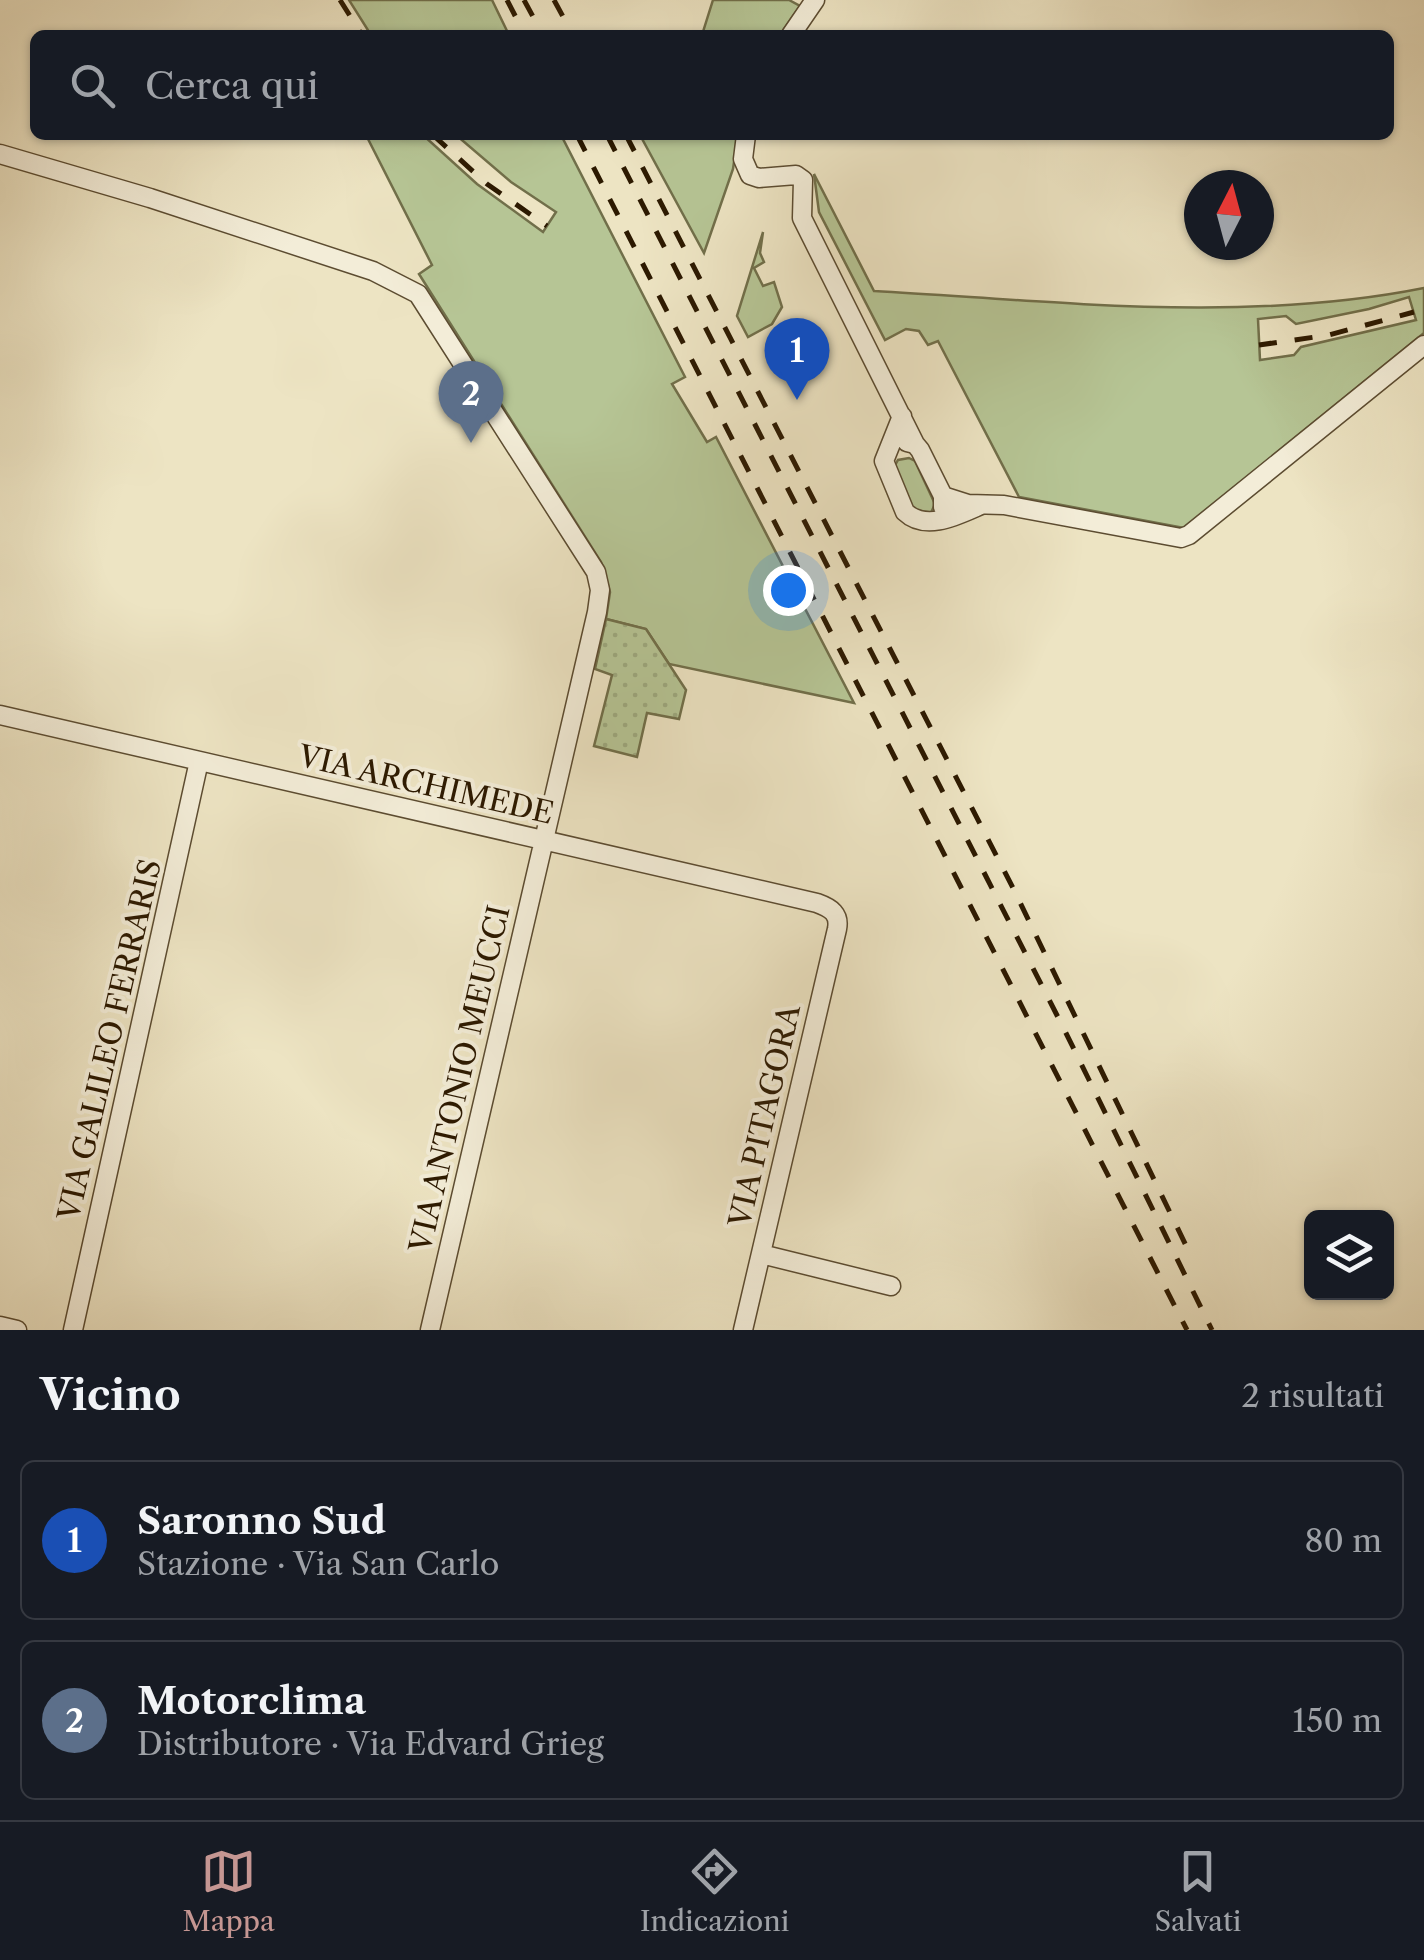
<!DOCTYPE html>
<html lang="it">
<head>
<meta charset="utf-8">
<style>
  body { margin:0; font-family:"Libre Caslon Text",serif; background:#242831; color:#f1f3f6 }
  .controls { position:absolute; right:30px; bottom:30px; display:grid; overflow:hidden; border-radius:15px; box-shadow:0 2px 8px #0004 }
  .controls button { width:90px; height:90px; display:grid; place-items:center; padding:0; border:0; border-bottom:2px solid #363941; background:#171b24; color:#f1f3f6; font:50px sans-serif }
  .compass { position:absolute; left:1184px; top:170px; width:90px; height:90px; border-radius:50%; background:#171b24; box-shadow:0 2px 8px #0004; rotate:6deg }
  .you { position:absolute; left:788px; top:590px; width:35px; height:35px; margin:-25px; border:8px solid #fff; border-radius:50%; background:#1a73e8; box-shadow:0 0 0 15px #1a73e833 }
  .badge { display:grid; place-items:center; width:65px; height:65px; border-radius:50%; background:#c59692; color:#fff; font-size:32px; font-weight:700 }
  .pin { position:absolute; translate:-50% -82px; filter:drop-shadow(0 2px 5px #0008) }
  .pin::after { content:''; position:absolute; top:52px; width:35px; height:30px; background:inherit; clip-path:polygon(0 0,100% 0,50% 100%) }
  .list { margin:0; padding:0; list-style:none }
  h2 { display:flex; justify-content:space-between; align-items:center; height:130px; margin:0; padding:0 40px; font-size:42px }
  h2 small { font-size:32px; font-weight:400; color:#9ea1a6 }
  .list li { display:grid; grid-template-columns:65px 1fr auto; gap:30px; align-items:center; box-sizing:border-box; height:160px; margin:0 20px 20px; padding:0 20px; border:2px solid #363941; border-radius:15px }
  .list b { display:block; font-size:38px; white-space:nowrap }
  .list p { margin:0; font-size:32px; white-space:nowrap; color:#9ea1a6 }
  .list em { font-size:32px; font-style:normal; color:#9ea1a6 }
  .icon { flex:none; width:55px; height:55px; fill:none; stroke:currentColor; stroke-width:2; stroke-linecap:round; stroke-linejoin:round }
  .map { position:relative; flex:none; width:1424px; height:1330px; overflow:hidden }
  .search { position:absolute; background:#171b24; box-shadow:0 2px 8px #0004; left:30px; right:30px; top:30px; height:110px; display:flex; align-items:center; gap:25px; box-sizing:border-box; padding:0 35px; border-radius:15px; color:#9ea1a6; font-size:38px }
  .sheet { height:490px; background:#171b24 }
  nav { display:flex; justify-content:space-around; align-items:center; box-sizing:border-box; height:140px; border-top:2px solid #363941; background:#171b24; font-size:28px; color:#9ea1a6 }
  nav a { display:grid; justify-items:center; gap:5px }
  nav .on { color:#c59692 }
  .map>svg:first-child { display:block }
  .grass { fill:#b6c595; stroke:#716f4a; stroke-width:2.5; fill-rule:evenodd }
  .park { fill:url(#park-dots); stroke:#716f4a; stroke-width:2.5 }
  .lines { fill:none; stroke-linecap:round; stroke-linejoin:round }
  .minor-casing { stroke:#5c4c31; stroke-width:21 }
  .minor { stroke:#f3edd8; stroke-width:18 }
  .rail { stroke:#2c1900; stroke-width:5; stroke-dasharray:18 18; stroke-linecap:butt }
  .labels { text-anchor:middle; stroke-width:8; stroke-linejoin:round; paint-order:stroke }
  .street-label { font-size:30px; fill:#2c1900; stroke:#f3edd8 }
</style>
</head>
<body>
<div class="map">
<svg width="1424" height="1330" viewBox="0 0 1424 1330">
  <defs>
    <pattern id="park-dots" width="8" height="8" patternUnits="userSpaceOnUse" patternTransform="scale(2.5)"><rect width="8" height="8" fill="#b6c595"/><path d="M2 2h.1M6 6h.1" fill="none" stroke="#9da97f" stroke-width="1.8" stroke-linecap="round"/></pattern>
  </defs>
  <rect width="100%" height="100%" fill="#ede4c3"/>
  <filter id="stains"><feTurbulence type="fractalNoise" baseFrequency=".002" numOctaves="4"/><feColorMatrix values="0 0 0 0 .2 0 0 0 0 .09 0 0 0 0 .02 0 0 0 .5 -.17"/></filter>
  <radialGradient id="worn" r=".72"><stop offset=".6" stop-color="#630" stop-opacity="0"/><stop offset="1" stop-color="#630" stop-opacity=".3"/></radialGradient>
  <path class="grass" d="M 349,0 L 492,0 L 509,35 L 371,35 Z
    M 713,0 L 789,0 L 800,6 L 780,35 L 702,35 Z
    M 366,135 L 423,135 L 477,184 L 543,232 L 556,212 L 511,182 L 456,135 L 561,135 L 685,377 L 672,384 L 707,442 L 716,437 L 854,703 L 669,664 L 646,629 L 606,619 L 610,592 L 601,562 L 419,274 L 432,265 Z
    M 640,135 L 738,135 L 733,169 L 704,253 Z
    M 814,174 L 874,291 C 1055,301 1244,324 1424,288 L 1424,333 L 1184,528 L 1019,497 L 938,341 L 928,345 L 919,331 L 906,329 L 885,340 L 819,212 ZM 1409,297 L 1416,320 L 1301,347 L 1294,355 L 1260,360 L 1258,319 L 1286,316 L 1296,324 L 1369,309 Z
    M 763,232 L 760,253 L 764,262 L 754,268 L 763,286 L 774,282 L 782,307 L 772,324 L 748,337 L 737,316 Z
    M 909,458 L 915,461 L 935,504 L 930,515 L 914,514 L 894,467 L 898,460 Z"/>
  <path class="park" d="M 606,619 L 646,629 L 686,690 L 679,719 L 647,713 L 637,757 L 594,746 L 612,675 L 595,669 Z"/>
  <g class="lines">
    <g class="minor-casing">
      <path id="minor" d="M 791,35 L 815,0
        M 746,135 L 743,159 L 750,175 L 759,178 L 796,175 L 803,180 L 802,218 L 915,444
        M 0,154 L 150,198 L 373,271 L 418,294 L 596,572 L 600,590 L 597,612 L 430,1330
        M 902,416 L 884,461 L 905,512 C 926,532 958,515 981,505
        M 907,442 L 915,444 L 920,450 L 943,496 L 943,507
        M 943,496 L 968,504 L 1004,505 L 1181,538 L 1189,535 L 1424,345
        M 0,715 L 817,903 C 831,908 840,914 837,929 L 743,1330
        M 761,1254 L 891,1286
        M 0,1326 L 17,1330
        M 73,1330 L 199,761"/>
    </g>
    <use href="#minor" class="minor"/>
    <path class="rail" d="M 340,0 L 362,35
      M 507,0 L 525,35
      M 524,0 L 543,35
      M 554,0 L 573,35
      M 433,135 L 487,184 L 547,226
      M 577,135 L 1187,1330
      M 607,135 L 1064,1029 L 1212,1330
      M 626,135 L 1014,890 L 1192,1258
      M 1259,345 L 1329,335 L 1414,312"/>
  </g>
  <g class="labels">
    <g class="street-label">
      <text transform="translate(426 785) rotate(13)" y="10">VIA ARCHIMEDE</text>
      <text transform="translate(110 1040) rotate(-77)" y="10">VIA GALILEO FERRARIS</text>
      <text transform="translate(460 1079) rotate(-77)" y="10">VIA ANTONIO MEUCCI</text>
      <text transform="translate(765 1116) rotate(-77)" y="10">VIA PITAGORA</text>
    </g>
  </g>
  <rect width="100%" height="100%" filter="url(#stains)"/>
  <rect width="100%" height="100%" fill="url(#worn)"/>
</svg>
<div class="controls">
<button><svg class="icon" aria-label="layers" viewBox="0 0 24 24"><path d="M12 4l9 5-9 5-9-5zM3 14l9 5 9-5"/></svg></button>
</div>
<svg class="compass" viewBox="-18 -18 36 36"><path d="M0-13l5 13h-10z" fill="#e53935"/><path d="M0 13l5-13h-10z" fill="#9ea1a6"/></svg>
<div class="you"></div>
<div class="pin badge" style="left:797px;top:400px;background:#1a4fb4">1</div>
<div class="pin badge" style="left:471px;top:443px;background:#5c6f8a">2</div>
<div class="search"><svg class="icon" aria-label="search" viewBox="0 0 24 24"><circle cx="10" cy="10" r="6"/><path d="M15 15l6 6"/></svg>Cerca qui</div>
</div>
<section class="sheet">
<h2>Vicino<small>2 risultati</small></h2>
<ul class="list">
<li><span class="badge" style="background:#1a4fb4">1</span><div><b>Saronno Sud</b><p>Stazione · Via San Carlo</p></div><em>80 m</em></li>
<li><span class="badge" style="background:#5c6f8a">2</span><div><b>Motorclima</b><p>Distributore · Via Edvard Grieg</p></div><em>150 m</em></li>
</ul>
</section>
<nav>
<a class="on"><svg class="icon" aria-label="map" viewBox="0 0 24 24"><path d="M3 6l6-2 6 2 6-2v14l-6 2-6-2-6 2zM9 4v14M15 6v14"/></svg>Mappa</a>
<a><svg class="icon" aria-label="directions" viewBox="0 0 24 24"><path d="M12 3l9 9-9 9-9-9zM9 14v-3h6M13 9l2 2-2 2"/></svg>Indicazioni</a>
<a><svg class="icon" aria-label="saved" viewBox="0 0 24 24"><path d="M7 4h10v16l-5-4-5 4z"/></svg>Salvati</a>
</nav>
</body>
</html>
